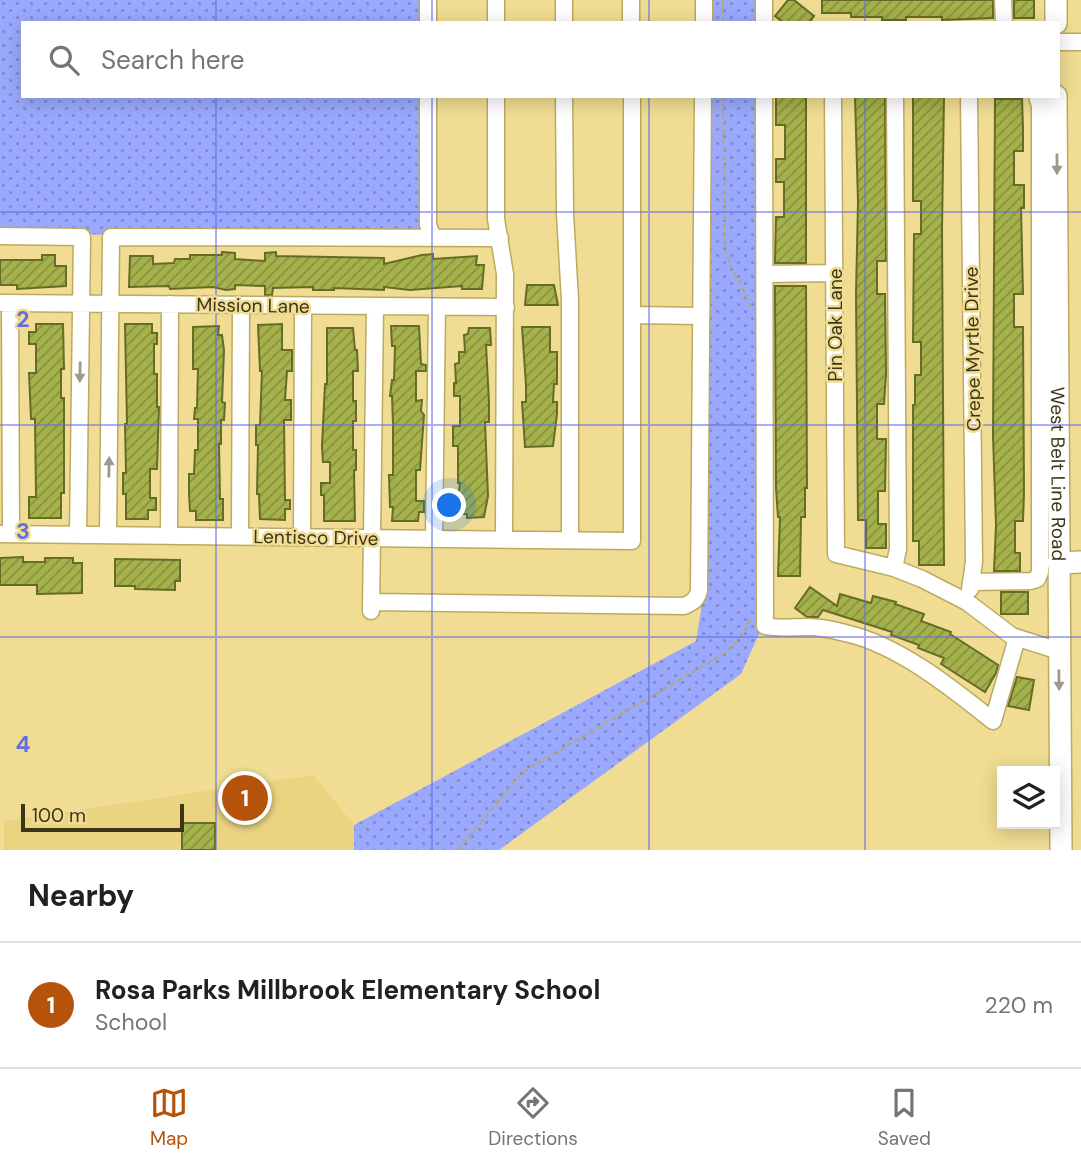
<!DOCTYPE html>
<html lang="en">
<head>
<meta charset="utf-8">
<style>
  body { margin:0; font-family:"DM Sans",sans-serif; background:#f2f2f2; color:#202124 }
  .controls { position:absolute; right:21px; bottom:21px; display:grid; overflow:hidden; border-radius:0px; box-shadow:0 4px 18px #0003 }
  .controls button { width:63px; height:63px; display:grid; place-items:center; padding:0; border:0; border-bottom:2px solid #e0e0e0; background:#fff; color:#202124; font:35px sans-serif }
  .scale { position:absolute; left:21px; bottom:18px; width:163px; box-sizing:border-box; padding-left:7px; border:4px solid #3d3517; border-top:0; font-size:19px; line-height:24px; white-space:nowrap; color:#3d3517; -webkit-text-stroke:5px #f0dd93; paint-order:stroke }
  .you { position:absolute; left:450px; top:506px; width:24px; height:24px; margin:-18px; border:5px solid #fff; border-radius:50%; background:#1a73e8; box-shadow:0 0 0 10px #1a73e833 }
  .badge { display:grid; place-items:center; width:46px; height:46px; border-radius:50%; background:#b45309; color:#fff; font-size:23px; font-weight:700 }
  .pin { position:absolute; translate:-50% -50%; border:4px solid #fff; box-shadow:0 2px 7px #0006 }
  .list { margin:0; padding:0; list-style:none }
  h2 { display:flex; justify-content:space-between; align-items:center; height:91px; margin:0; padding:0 28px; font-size:30px }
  h2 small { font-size:23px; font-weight:400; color:#757577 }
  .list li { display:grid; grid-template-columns:46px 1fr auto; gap:21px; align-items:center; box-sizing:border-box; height:126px; padding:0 28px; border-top:2px solid #e0e0e0 }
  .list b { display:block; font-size:26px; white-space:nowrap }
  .list p { margin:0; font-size:23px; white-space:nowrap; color:#757577 }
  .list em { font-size:23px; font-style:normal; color:#757577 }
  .icon { flex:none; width:38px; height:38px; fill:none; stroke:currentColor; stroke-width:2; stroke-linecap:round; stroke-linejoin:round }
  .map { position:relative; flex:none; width:1081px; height:850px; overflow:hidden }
  .search { position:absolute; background:#fff; box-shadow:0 4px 18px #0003; left:21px; right:21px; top:21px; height:77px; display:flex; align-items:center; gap:18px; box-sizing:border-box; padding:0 24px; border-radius:0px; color:#757577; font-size:26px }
  .sheet { height:217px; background:#fff }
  nav { display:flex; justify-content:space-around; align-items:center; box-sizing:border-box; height:98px; border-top:2px solid #e0e0e0; background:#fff; font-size:19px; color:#757577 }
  nav a { display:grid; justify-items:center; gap:4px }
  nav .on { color:#b45309 }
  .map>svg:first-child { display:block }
  .built { fill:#ead482 }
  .grass { fill:url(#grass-dots) }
  .building { fill:url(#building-hatch); stroke:#656c25; stroke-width:2 }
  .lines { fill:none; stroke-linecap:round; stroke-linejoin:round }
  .minor-casing { stroke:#bcaa61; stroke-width:19 }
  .major-casing { stroke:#bcaa61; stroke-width:24 }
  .path { stroke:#b6a76b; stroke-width:2; stroke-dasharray:5 3.5; stroke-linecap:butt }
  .minor { stroke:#fff; stroke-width:16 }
  .major { stroke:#fff; stroke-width:21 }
  .oneway { fill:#9e9a8b }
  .grid { fill:none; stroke:#626ee6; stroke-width:2; stroke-opacity:0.55 }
  .labels { text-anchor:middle; stroke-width:5; stroke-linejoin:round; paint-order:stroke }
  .street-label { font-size:19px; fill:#3d3517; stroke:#f0dd93 }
  .grid-label { font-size:23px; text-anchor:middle; font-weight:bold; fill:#626ee6; stroke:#f0dd93; stroke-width:5; stroke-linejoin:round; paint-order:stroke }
</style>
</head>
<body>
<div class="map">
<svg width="1081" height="850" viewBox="0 0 1081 850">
  <defs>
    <pattern id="grass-dots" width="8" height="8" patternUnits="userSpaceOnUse" patternTransform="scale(1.75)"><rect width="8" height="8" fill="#9aa9fd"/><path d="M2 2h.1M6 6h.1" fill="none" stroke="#7f8acc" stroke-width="1.8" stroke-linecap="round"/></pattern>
    <pattern id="building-hatch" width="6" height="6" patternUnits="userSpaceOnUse" patternTransform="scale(1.75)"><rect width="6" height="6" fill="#a5b14b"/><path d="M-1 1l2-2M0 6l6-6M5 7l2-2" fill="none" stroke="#88913d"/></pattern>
  </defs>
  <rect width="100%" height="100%" fill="#f0dd93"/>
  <path class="built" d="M 313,775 L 354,825 L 354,850 L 4,850 L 4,821 Z"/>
  <path class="grass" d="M 0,0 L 424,0 L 424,23 L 23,23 L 23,96 L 425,96 L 425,237 L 0,234 Z
    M 699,0 L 759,0 L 759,23 L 699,23 Z
    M 699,96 L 759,96 L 759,634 L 741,674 L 499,850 L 354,850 L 354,825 L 696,641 L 701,611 Z"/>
  <path class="building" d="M 788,0 L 794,0 L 814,16 L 809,23 L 784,23 L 775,16 Z
    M 822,0 L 993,0 L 993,18 L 942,20 L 942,17 L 906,17 L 906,20 L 882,20 L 882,17 L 851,17 L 851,13 L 822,13 Z
    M 1014,0 L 1034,0 L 1034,18 L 1014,18 Z
    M 776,96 L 806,96 L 806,263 L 775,263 L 776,217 L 784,217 L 784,182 L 776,182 L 776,159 L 785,159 L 785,125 L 776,125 Z
    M 855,96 L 885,96 L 886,261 L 877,261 L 877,294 L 885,294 L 886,374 L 884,404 L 877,404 L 877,439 L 886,439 L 885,491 L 878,491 L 878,524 L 886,524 L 886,548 L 866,548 L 866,520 L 858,520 L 856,294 L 858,202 Z
    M 913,96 L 944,96 L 942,229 L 944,565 L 919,565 L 919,541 L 913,541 L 913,405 L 915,405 L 915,375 L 921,375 L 921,342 L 913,342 L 914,234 L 921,234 L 921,201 L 913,201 Z
    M 995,99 L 1022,99 L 1023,128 L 1023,151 L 1014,151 L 1014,185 L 1024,185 L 1024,208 L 1021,208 L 1023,294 L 1014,294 L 1014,327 L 1023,327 L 1024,492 L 1023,521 L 1015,521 L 1015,553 L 1020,553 L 1020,571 L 994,571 L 996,525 L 993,436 Z
    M 222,252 L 235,253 L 235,259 L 265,261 L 265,253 L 276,252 L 276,256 L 384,258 L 384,264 L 422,255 L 433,254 L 433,259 L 477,256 L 476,265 L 484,265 L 482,289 L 462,289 L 462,286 L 410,290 L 384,287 L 384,290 L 334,288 L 334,290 L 313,290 L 313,287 L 273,288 L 272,295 L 265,295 L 265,286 L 235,285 L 235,289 L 226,290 L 213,287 L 170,289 L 169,286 L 129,287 L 130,256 L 153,256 L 153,264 L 174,263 L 175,259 L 190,259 L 190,255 L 222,255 Z
    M 42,255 L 55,255 L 55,266 L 66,266 L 66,286 L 17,289 L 17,285 L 0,285 L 0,260 L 42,260 Z
    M 527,285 L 554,285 L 558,305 L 525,305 Z
    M 775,286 L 806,286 L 807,488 L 805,488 L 805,517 L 801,517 L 800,576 L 778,576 L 780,517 L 778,517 L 776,488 Z
    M 36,324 L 63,324 L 64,369 L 61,369 L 61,398 L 64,398 L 64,493 L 61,493 L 61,518 L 29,518 L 29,497 L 36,497 L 35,419 L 31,419 L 29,373 L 36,373 L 36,344 L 29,344 L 29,332 L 36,332 Z
    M 125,324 L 152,324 L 152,333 L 157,333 L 157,344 L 154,344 L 154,374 L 157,374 L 157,407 L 159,407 L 157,469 L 150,469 L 150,498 L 156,498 L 156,510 L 148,510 L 148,519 L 126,519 L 126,494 L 123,494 L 123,473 L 126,473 L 125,424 L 127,424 Z
    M 282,324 L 282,350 L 292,350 L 292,371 L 287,371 L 285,400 L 291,400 L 291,420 L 284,420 L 285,500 L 290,500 L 290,509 L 285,509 L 285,520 L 260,519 L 259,494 L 257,494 L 258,445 L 256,445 L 256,425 L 260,425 L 262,371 L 260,371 L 258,325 Z
    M 219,326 L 218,335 L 222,335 L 224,350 L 222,402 L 225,403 L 224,420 L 221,420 L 221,444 L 219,444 L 220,499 L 223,499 L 223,520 L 196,520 L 196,511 L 190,511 L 189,494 L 189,474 L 194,474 L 195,450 L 198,450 L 198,419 L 194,419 L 195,408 L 197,408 L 198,369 L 193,369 L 193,327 Z
    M 391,326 L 419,326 L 421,364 L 426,365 L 426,371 L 416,371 L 416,401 L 422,400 L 421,411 L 424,415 L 420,470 L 416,470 L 416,501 L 424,501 L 424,512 L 419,512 L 418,521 L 392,521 L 393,507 L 390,507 L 389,475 L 393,475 L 393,425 L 392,396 L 390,396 L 392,380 L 394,380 L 395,346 L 392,346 Z
    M 522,327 L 550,327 L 550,352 L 557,352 L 557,384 L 554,384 L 553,402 L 557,402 L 557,414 L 553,446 L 525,447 L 522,402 L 526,402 L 526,385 Z
    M 327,328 L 353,328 L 355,350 L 357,350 L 358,371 L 353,371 L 353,401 L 356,401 L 356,421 L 353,421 L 353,450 L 356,450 L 356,470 L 354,470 L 355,521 L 324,521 L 324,495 L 321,495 L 321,483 L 330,483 L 330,462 L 323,462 L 322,446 L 325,384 L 327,384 Z
    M 469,328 L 490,328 L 491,345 L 486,345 L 489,402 L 489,422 L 485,422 L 488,496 L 484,517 L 467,518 L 467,514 L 456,514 L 460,483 L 458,483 L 458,446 L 453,446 L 453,426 L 460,426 L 460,396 L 454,396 L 454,383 L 456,383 L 455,364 L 459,363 L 459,352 L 465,352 L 464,335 L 468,334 Z
    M 23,557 L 23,562 L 45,562 L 45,558 L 73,558 L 73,563 L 82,563 L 82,593 L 37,594 L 37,585 L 0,585 L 0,558 Z
    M 115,559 L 180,560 L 180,581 L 175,581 L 175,590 L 135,589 L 135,586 L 115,586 Z
    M 810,587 L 837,606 L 840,594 L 871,603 L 873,596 L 896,602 L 895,604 L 924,614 L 921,621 L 951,632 L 950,634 L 998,665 L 996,673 L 985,692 L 941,664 L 944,658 L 918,648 L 919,645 L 891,635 L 892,632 L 823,610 L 818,617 L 807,617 L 795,608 Z
    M 1001,592 L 1028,592 L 1028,614 L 1001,614 Z
    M 1017,677 L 1034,680 L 1029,710 L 1008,706 Z
    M 182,823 L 215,823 L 215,850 L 182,850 Z"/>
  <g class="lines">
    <g class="minor-casing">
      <path id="minor" d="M 631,0 L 631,23
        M 764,0 L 764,23
        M 1003,0 L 1004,23
        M 428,23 L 428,0
        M 496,23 L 496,0
        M 564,23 L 564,0
        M 704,23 L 704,0
        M 1058,42 L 1081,42
        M 428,96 L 428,225 L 433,238
        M 496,96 L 496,219 L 505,274 L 504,539
        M 564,96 L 565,214 L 570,300 L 570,540
        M 764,96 L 765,626 C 780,629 793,627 808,627 C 820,627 834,630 845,633 C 897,644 952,688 993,721 L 1017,638
        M 833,96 L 836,554 L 894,568 L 922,579 L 967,602 L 1012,636 L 1059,651
        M 969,96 L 974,562 L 970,589
        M 0,236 L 82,237 L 78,535
        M 765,274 L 834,273
        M 0,303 L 506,307
        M 10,303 L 11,534
        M 633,315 L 701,316
        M 0,534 L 632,541 L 632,96
        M 108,535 L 111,237 L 500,238
        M 169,536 L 170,304
        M 240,536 L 241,305
        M 302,537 L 303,306
        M 434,538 L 437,307
        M 894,568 L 898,549 L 895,96
        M 972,582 L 1031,581 L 1037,579 L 1040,572 L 1040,106 L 1037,96
        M 371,602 L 684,606 C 693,602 697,600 699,590 L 703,96
        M 371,611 L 375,307"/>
    </g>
    <g class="major-casing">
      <g id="major">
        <path d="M 1056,0 L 1056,23"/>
        <path id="s1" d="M 1056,96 L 1061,850"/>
        <path d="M 1058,563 L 1081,562"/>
      </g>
    </g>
    <path class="path" d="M 723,0 L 723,23
      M 723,96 L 725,246 C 728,268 744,285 750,307
      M 458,850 L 520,775 L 531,767 L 722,655 C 736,644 745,634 751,616"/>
    <use href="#minor" class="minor"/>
    <use href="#major" class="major"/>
  </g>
  <defs><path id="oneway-solid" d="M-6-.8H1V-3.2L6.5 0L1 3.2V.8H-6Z" transform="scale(1.75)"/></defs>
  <g class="oneway">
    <use href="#oneway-solid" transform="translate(1057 164) rotate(90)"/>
    <use href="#oneway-solid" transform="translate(80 372) rotate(91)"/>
    <use href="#oneway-solid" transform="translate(109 467) rotate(-89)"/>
    <use href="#oneway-solid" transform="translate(1059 680) rotate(89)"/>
  </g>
  <path class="grid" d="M 216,0 L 216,23M 432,0 L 432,23M 649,0 L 649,23M 865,0 L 865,23M 216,96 L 216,850M 432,96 L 432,850M 649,96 L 649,850M 865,96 L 865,850M 0,212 L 1081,212M 0,425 L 1081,425M 0,637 L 1081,637"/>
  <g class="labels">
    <g class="street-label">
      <text transform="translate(253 305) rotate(1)" y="7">Mission Lane</text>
      <text transform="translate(835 325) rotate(-90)" y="7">Pin Oak Lane</text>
      <text transform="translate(972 349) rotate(-91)" y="7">Crepe Myrtle Drive</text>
      <text dy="7" stroke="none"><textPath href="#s1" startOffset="378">West Belt Line Road</textPath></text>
      <text transform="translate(316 537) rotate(1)" y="7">Lentisco Drive</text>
    </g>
  </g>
  <g class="grid-label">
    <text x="23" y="327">2</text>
    <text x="23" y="539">3</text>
    <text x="23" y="752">4</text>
  </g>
</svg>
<div class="controls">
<button><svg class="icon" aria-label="layers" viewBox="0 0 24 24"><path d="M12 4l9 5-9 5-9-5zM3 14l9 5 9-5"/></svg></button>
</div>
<div class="scale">100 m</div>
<div class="you"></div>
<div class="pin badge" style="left:245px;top:798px">1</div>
<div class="search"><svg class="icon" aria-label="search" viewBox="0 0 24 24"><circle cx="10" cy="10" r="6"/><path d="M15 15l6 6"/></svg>Search here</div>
</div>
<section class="sheet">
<h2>Nearby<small></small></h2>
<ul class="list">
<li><span class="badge">1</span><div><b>Rosa Parks Millbrook Elementary School</b><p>School</p></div><em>220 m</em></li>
</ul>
</section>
<nav>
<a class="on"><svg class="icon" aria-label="map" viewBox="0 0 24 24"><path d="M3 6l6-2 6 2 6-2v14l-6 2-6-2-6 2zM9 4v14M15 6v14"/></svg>Map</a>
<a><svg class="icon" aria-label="directions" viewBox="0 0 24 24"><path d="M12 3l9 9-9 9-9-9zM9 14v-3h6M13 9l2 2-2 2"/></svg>Directions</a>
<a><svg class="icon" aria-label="saved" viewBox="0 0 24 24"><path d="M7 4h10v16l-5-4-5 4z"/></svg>Saved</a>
</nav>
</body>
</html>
